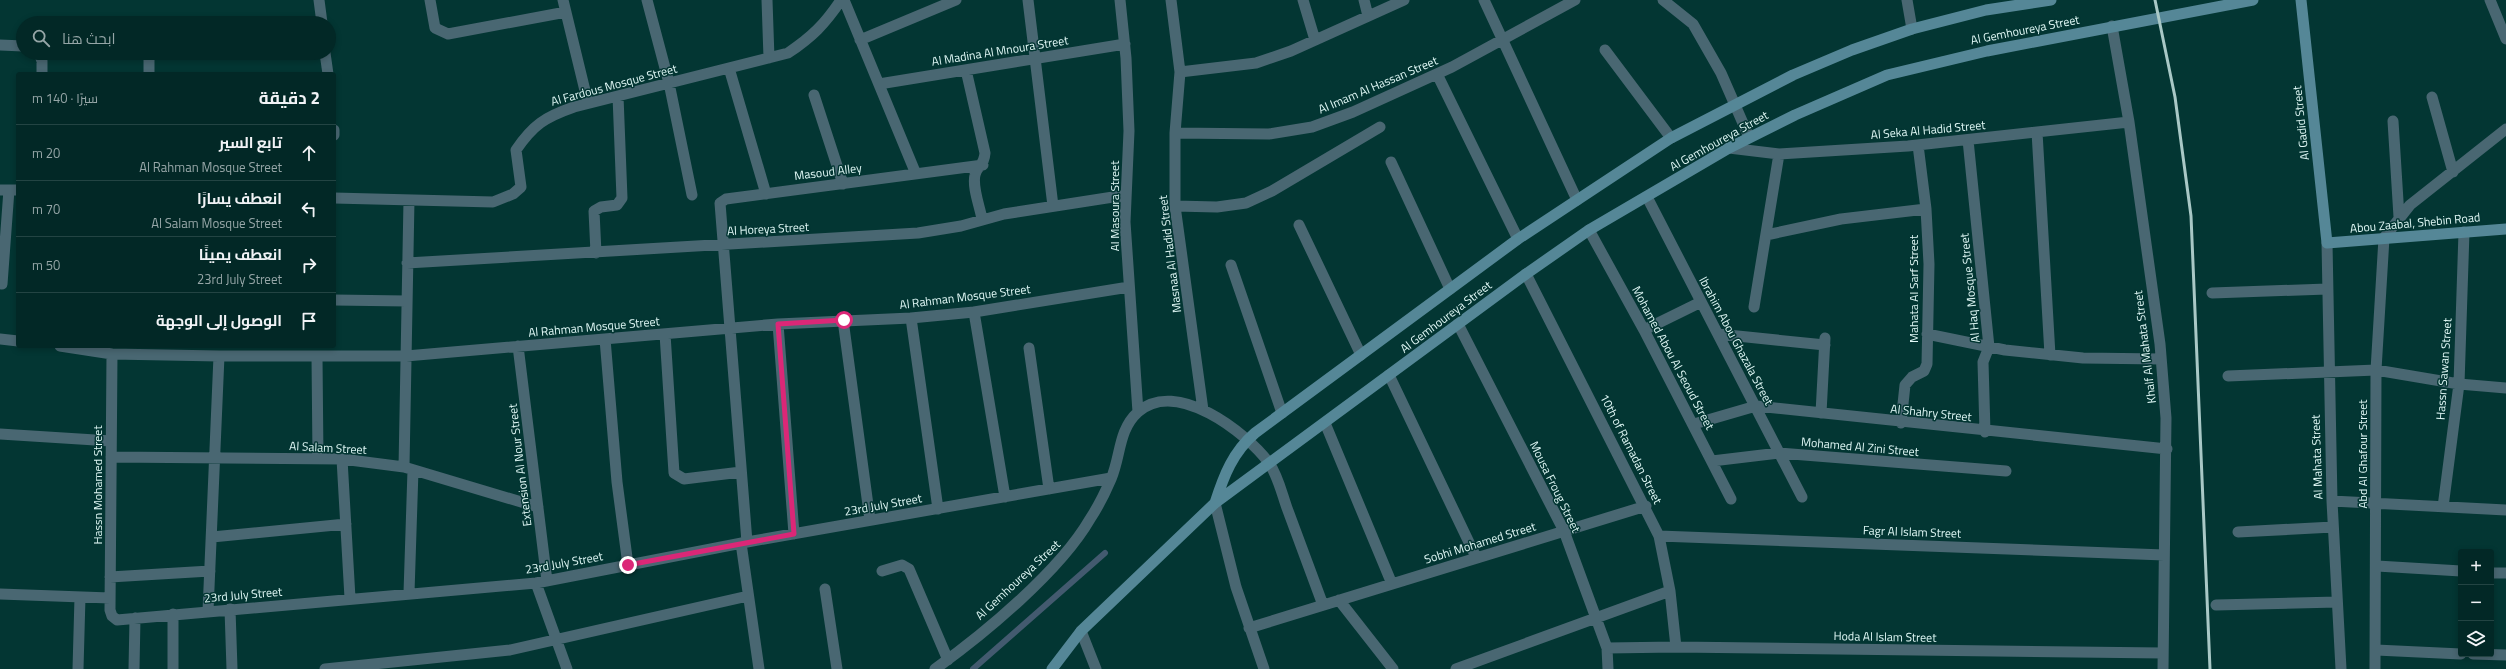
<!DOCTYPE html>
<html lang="ar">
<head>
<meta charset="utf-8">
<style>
  body { margin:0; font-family:"Titillium Web",Cairo,sans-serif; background:#0c302e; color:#f1f3f6; direction:rtl }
  .controls { position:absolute; right:12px; bottom:12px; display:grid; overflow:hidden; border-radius:4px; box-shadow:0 2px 6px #0003 }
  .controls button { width:36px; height:36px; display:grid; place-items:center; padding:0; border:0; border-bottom:1px solid #234443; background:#022826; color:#f1f3f6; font:20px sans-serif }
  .stop { position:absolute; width:12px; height:12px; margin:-9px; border:3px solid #db2777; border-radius:50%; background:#fff }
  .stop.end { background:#db2777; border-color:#fff; box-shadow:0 1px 4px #0008 }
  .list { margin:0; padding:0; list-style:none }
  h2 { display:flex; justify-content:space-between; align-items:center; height:52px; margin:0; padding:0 16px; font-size:17px }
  h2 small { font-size:13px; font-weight:400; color:#96a6a7 }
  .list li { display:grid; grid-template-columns:26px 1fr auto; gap:12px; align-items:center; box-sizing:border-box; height:56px; padding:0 16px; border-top:1px solid #234443 }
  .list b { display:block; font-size:15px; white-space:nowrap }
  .list p { margin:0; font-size:13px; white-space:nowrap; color:#96a6a7 }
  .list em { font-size:13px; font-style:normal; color:#96a6a7 }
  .icon { flex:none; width:22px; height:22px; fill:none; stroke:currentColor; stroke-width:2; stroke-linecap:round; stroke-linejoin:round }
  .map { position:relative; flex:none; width:2506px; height:669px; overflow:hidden; direction:ltr }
  .search { position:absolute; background:#022826; box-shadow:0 2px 6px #0003; left:16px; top:16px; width:320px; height:44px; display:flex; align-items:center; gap:10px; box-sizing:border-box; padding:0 14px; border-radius:22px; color:#96a6a7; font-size:15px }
  .panel { position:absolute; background:#022826; box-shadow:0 2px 6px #0003; left:16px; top:72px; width:320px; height:276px; border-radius:4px; direction:rtl }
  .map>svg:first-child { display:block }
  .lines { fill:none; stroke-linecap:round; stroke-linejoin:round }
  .stream { stroke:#435a6f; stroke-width:6 }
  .minor { stroke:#496772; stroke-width:11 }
  .secondary { stroke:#558797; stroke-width:11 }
  .rail { stroke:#a9c8c6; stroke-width:3 }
  .route { stroke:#db2777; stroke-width:5 }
  .labels { text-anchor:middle; stroke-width:3; stroke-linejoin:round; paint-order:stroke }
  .street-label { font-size:12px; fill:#e0f8f6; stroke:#033633 }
</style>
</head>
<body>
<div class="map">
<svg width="2506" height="669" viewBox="0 0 2506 669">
  <rect width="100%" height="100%" fill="#033633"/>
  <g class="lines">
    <path class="stream" d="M 973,669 L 1105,553"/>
    <path class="minor" d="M 319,0 L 322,23
      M 430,0 L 435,28 L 448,34 L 566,12
      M 563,0 L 588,103
      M 647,0 L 669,83 L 692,195
      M 767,0 L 769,58
      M 844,0 L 916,174
      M 1028,0 L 1053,206
      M 1120,0 L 1126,58 L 1129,131 L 1125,222 L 1138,412
      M 1171,0 L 1180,72 L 1175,133 L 1175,206 L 1203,410
      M 1303,0 L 1315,40
      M 1364,0 L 1368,16
      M 1484,0 L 1577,200
      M 1663,0 L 1693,24 L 1721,73 L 1749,137
      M 1907,0 L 1912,29
      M 2490,0 L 2506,39
      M 2112,26 L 2129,122 L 2160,344 L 2166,418 L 2163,669
      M 860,40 L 956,0
      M 0,45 L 23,46
      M 1605,50 L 1671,138
      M 39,53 L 42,61 L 42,74
      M 325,53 L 328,74
      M 729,68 L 766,194
      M 966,70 L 985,153 C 984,167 977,165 975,175 C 972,187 980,207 982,219
      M 1180,72 L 1256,63 L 1291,51 L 1404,0
      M 149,74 L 149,54
      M 1437,74 L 1518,239
      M 879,84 L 1125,44
      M 814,95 L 843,184
      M 2432,97 L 2453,172
      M 2393,121 L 2399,217
      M 334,130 L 334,135
      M 2037,132 L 2050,355
      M 1175,133 L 1269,134 L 1312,127 L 1353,112 L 1452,67 L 1575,0
      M 1968,140 L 1989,347 L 1983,362 L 1985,432
      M 1729,148 L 1779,154 L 1908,146 L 2129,122
      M 1391,162 L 1450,289
      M 0,190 L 18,190
      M 1647,197 L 1802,497
      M 334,198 L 493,202 L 513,194 L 521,187 L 516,150 C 533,125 545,117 574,107 L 788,53 C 812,37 825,24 841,0
      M 1175,206 L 1217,207 L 1246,203 L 1272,191 L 1380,127
      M 1299,225 L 1361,355
      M 1589,230 L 1644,330 L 1731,499
      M 1766,235 L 1841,219 L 1926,209
      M 2327,243 L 2332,501 L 2341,669
      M 596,253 L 594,211 L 601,207 L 617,205 L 622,198 L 618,96
      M 407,263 L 918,233 L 961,226 L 1004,214 L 1126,195
      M 1231,265 L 1282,413
      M 1526,274 L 1659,536 L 1670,591 L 1676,647
      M 2,284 L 9,190
      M 2212,293 L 2327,289
      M 334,300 L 407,301
      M 1754,307 L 1779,154
      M 974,312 L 1005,497
      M 911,318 L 938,509
      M 843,320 L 870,520
      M 778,324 L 794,534
      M 1458,324 L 1564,531 L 1607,648 L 1608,669
      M 1644,330 L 1701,302
      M 665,334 L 674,473 L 684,479 L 741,472
      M 1718,334 L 1825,345
      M 1927,334 L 2005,350 L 2083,358 L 2161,359
      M 0,339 L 18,341
      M 605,339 L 617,482 L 628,565
      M 60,346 L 112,354 L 219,356 L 406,356 L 778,324 L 911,318 L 974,312 L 1129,287
      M 518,346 L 547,581
      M 1029,348 L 1049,489
      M 112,354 L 110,610 L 112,616 L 117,620 L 536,583 L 747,542 L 1111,478
      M 317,357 L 318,459
      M 1389,375 L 1476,557
      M 2228,376 L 2376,370 L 2459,384 L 2506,388
      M 1821,413 L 1825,338
      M 1325,423 L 1392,584
      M 1901,423 L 1905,385 L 1912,377 L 1924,371 L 1927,364 L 1929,264 L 1926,209 L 1918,145
      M 1694,424 L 1756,406 L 2167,449
      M 0,434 L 111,441
      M 111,457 L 342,459 L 404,467 L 538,507
      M 342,459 L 350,598
      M 1712,461 L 1779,453 L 2006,471
      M 404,467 L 409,200
      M 2332,501 L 2506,510
      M 1215,503 L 1236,587 L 1264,669
      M 2443,507 L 2459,384 L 2464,232
      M 2238,532 L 2333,527
      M 1659,536 L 2164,555
      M 212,537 L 346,524
      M 747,542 L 720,203 L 726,199 L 983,165
      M 741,543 L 759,669
      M 2377,566 L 2461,571
      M 882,571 L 902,565 L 909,569 L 948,660
      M 2491,573 L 2506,573
      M 110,577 L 210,571
      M 536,583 L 567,669
      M 825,589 L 837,669
      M 409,593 L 413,470
      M 0,594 L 110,598
      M 1339,600 L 1393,669
      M 2216,605 L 2337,602
      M 230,609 L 232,669
      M 208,611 L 219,356
      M 1249,628 L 1646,506
      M 1081,631 L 1096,669
      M 1607,648 L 1676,647 L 2163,653
      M 2376,650 L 2461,654
      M 2473,654 L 2506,655
      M 78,669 L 80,597
      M 134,669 L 135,618
      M 173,669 L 173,614
      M 325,669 L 510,650 L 748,596
      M 935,669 C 984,634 1060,571 1090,519 C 1098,507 1105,493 1111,479 C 1121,456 1118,430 1138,412 C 1176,378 1246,432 1269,463 C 1278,476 1282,494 1287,508 C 1299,541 1311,573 1323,605
      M 1456,669 L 1670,591
      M 2375,669 L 2376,370 L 2384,238 L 2410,205 L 2506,129"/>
    <path class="secondary" d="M 2301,0 L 2327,243 L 2506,229
      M 1215,503 C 1224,475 1233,452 1255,433 L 1518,239 L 1671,138 L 1793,75 L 1852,50 L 1912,29 L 1986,10 L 2051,0
      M 1052,669 L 1081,631 L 1215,503 L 1526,274 L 1589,230 L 1729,148 L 1795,115 L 1887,75 L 1987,51 L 2253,0"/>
    <path class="rail" d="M 2155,0 L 2175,97 L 2191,216 L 2210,669"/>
  </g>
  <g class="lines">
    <path class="route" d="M 628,565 L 794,534 L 778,324 L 844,320"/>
  </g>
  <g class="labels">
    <g class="street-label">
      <text transform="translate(2025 30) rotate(-11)" y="4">Al Gemhoureya Street</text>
      <text transform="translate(1000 51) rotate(-9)" y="4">Al Madina Al Mnoura Street</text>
      <text transform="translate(614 85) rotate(-15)" y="4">Al Fardous Mosque Street</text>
      <text transform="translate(1378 85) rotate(-23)" y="4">Al Imam Al Hassan Street</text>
      <text transform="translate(2301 123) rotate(-96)" y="4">Al Gadid Street</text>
      <text transform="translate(1928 130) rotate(-5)" y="4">Al Seka Al Hadid Street</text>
      <text transform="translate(1719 141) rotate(-29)" y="4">Al Gemhoureya Street</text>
      <text transform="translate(828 172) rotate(-7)" y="4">Masoud Alley</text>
      <text transform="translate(1115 206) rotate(-90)" y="4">Al Masoura Street</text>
      <text transform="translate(2415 223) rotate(-5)" y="4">Abou Zaabal, Shebin Road</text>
      <text transform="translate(768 229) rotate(-3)" y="4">Al Horeya Street</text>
      <text transform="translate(1170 254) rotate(-97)" y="4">Masnaa Al Hadid Street</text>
      <text transform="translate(1970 288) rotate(-96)" y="4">Al Haq Mosque Street</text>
      <text transform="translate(1914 289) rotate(-90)" y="4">Mahata Al Sarf Street</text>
      <text transform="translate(965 297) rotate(-7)" y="4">Al Rahman Mosque Street</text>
      <text transform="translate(1446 317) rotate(-37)" y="4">Al Gemhoureya Street</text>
      <text transform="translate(594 327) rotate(-5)" y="4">Al Rahman Mosque Street</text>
      <text transform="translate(1736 341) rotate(62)" y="4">Ibrahim Abou Ghazala Street</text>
      <text transform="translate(2145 347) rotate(-97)" y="4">Khalf Al Mahata Street</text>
      <text transform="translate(1673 358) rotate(62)" y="4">Mohamed Abou Al Seoud Street</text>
      <text transform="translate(2444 369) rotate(-86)" y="4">Hassn Sawan Street</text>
      <text transform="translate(1931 413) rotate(6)" y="4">Al Shahry Street</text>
      <text transform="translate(1860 447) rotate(5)" y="4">Mohamed Al Zini Street</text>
      <text transform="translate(328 448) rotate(3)" y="4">Al Salam Street</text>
      <text transform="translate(1631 449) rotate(63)" y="4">10th of Ramadan Street</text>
      <text transform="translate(2363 454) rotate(-90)" y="4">Abd Al Ghafour Street</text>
      <text transform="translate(2317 457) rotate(-92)" y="4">Al Mahata Street</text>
      <text transform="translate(520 465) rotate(-97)" y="4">Extension Al Nour Street</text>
      <text transform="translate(98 485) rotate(-90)" y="4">Hassn Mohamed Street</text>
      <text transform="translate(1555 487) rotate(64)" y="4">Mousa Froug Street</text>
      <text transform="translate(883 505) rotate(-10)" y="4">23rd July Street</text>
      <text transform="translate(1912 532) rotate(2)" y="4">Fagr Al Islam Street</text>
      <text transform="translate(1480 543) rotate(-17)" y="4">Sobhi Mohamed Street</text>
      <text transform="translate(564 563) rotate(-10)" y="4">23rd July Street</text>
      <text transform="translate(1018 580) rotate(-43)" y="4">Al Gemhoureya Street</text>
      <text transform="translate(243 595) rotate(-5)" y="4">23rd July Street</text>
      <text transform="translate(1885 637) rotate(1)" y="4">Hoda Al Islam Street</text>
    </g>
  </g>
</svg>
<div class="controls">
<button>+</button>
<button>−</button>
<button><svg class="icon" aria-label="layers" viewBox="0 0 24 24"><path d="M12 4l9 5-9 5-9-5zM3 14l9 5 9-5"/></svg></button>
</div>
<div class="stop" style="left:844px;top:320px"></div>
<div class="stop end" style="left:628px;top:565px"></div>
<div class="search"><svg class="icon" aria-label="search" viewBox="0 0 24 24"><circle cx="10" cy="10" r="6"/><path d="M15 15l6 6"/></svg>ابحث هنا</div>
<section class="panel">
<h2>2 دقيقة<small>سيرًا · 140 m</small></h2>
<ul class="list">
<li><svg class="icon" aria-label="ahead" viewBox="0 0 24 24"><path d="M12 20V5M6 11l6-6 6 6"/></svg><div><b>تابع السير</b><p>Al Rahman Mosque Street</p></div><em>20 m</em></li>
<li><svg class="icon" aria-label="left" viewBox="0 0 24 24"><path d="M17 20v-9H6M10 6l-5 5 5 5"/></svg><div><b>انعطف يسارًا</b><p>Al Salam Mosque Street</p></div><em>70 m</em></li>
<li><svg class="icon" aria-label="right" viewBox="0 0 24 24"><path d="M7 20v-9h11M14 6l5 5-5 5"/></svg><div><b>انعطف يمينًا</b><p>23rd July Street</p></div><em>50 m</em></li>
<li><svg class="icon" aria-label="arrive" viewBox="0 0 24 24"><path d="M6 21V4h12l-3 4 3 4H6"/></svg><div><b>الوصول إلى الوجهة</b></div></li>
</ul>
</section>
</div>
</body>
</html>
